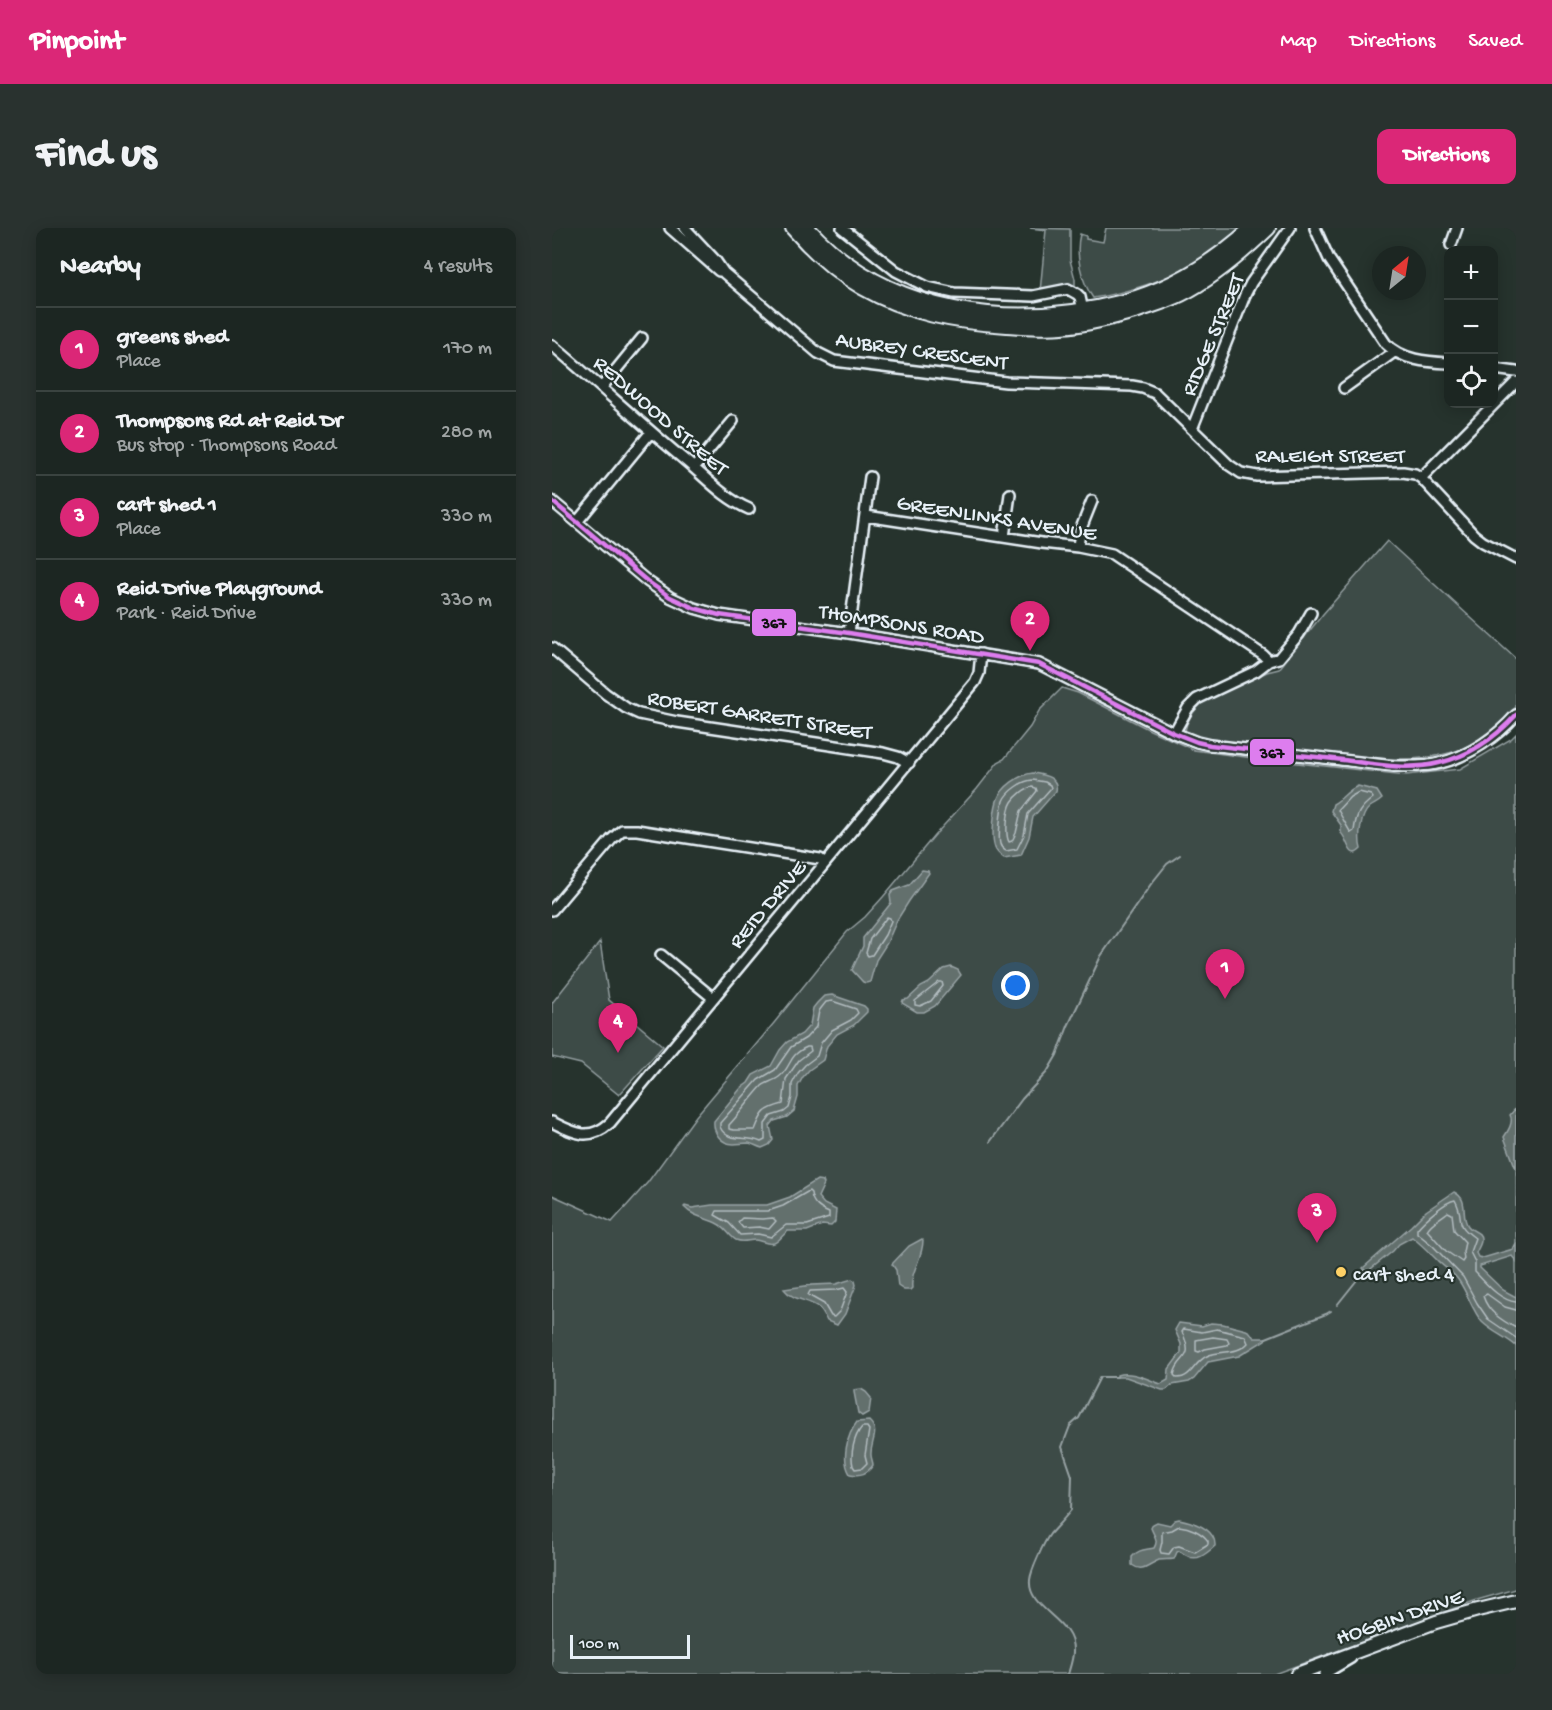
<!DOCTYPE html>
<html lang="en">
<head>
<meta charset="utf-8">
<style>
  body { margin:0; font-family:"Gochi Hand",sans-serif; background:#29322f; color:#f1f3f6 }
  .controls { position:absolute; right:18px; top:18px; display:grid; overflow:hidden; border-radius:12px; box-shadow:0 3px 15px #0003 }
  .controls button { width:54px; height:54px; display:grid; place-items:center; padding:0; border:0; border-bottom:2px solid #3a4340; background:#1c2622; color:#f1f3f6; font:30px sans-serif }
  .compass { position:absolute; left:820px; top:18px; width:54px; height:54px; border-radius:50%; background:#1c2622; box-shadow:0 3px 15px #0003; rotate:30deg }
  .scale { position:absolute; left:18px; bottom:15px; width:120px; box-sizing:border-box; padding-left:6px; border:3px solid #e8f1f8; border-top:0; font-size:16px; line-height:21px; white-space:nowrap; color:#e8f1f8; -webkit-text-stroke:4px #26332d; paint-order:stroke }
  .you { position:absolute; left:464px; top:758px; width:21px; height:21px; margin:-15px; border:4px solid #fff; border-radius:50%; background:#1a73e8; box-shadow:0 0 0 9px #1a73e833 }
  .badge { display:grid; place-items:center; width:39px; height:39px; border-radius:50%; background:#db2777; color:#fff; font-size:20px; font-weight:700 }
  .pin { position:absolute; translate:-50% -50px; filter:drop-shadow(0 2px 3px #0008) }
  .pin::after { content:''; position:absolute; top:32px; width:21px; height:18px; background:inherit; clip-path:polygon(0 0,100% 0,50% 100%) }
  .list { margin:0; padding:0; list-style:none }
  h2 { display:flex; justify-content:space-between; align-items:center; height:78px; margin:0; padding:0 24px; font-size:26px }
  h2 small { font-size:20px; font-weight:400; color:#a0a5a5 }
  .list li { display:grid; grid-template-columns:39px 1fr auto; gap:18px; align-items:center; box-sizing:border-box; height:84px; padding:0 24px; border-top:2px solid #3a4340 }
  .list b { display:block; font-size:22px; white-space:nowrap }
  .list p { margin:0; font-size:20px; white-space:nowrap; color:#a0a5a5 }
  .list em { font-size:20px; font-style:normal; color:#a0a5a5 }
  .icon { flex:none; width:33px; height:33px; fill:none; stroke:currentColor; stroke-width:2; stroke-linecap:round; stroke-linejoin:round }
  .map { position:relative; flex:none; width:964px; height:1446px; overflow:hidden; border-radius:12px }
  header { display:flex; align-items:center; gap:36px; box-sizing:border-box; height:84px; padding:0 30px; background:#db2777; color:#fff }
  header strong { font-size:28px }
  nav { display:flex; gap:33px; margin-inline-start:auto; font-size:21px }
  .intro { display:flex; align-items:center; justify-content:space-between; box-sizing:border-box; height:144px; padding:0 36px }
  h1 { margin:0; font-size:42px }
  .button { padding:15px 27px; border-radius:12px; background:#db2777; color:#fff; font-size:21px; font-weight:700 }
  main { display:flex; gap:36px; padding:0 36px }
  aside { flex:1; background:#1c2622; border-radius:12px; box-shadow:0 3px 15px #0003 }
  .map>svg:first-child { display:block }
  .green { fill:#3e4b47; stroke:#939ea0; stroke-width:1.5 }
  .water { fill:#636f6d; stroke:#98a3a5; stroke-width:1.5 }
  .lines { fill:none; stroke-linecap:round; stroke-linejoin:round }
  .shore { stroke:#b3bdc0; stroke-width:1.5 }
  .stream { stroke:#98a3a5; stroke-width:2 }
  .minor-casing { stroke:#e8f1f8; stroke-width:14 }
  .major-casing { stroke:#e8f1f8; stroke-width:16 }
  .highway-casing { stroke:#e8f1f8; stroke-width:18 }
  .minor { stroke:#26332d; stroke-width:9 }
  .major { stroke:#26332d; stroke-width:12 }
  .highway { stroke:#26332d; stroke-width:14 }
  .bus-1-casing { stroke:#26332d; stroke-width:9 }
  .bus-1 { stroke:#dd7dee; stroke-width:4.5 }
  .poi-dot { fill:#ffd166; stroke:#26332d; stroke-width:2 }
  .labels { text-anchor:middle; stroke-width:4.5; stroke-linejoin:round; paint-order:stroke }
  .street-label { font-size:22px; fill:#e8f1f8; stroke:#26332d }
  .poi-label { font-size:22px; fill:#e8f1f8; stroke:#26332d; text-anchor:start }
  .line-badge { stroke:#26332d; stroke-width:2 }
  .pale-badge-label { font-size:16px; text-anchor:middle; font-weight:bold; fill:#111 }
</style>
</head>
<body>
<header>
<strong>Pinpoint</strong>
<nav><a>Map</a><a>Directions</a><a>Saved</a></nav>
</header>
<div class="intro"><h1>Find us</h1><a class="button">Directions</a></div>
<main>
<aside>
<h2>Nearby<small>4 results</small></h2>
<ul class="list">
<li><span class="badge">1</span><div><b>greens shed</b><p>Place</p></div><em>170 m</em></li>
<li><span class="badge">2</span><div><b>Thompsons Rd at Reid Dr</b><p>Bus stop · Thompsons Road</p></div><em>280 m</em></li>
<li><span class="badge">3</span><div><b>cart shed 1</b><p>Place</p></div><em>330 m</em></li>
<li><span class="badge">4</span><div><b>Reid Drive Playground</b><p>Park · Reid Drive</p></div><em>330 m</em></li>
</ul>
</aside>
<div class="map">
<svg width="964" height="1446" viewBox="0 0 964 1446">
  <rect width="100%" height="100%" fill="#26332d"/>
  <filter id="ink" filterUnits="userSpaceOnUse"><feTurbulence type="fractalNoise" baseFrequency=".0167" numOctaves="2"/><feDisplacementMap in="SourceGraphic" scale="12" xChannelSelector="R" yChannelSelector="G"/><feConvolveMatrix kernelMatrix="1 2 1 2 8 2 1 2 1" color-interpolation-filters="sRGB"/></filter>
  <g filter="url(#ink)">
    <path class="green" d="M 478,0 L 518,1 L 518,32 L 523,51 L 523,59 L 517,58 L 488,64 L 494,2 Z
      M 554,0 L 689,0 C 676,11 660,27 646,35 C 616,51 574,65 541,70 C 529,53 523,26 528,6 L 534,8 L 534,11 L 551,14 Z
      M 835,313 L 964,431 L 964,479 C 948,496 924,517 901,524 C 857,537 813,529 768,525 C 730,520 692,516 654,511 L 637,506 L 633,503 C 635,491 642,482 651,474 L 715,444 L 727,441 L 771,386 Z
      M 510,460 L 526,465 L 598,502 L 642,522 L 708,531 L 854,547 L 908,541 L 959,511 L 964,506 L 964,1361 L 925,1372 L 722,1446 L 0,1446 L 0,967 L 60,994 L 96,954 L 144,888 L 222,795 L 295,704 L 313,689 L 331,669 L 382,608 L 425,561 L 446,534 L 452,531 L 478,499 L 487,483 Z
      M 48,714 L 57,772 L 111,818 L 67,867 L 29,836 L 0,829 L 0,775 Z"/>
    <path class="water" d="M 481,545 C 492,547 507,549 504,563 L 481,589 L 477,609 L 469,627 L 452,630 C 448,627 444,624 443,620 C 439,610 442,583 445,573 C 449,559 468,546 481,545 Z
      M 806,558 L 825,563 L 830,571 C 826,575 822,576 818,579 C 808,587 806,610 809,621 C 797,634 796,611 789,605 L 789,597 L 779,583 L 781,576 C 791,571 795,562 806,558 Z
      M 370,642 L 376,643 L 377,645 L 357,673 L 345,692 L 335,715 L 324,732 L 318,754 L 314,755 L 311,754 L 300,742 L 311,718 L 311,710 L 339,675 L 338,667 L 341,663 L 357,657 Z
      M 399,739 L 406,742 L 409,747 L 383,778 L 372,784 L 365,784 L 350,775 L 351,772 L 356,771 L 369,759 L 377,755 L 392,741 Z
      M 280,767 L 312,778 L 315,781 L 315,784 L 302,797 L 285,806 L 275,818 L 271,832 L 257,842 L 251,849 L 246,858 L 246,869 L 242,883 L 235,889 L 222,893 L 218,898 L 221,912 L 217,917 L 210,920 C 206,919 201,916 197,915 C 191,915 187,916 182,916 C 169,916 161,905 162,893 L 189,860 L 196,855 L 201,847 L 219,838 L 228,822 L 235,814 L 250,806 L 258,797 L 261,780 L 265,775 L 272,768 Z
      M 964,880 L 964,941 L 952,909 C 956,903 962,894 958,887 Z
      M 265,952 L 271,953 L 272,956 L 266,969 L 272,976 L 284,982 L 283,994 L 279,998 L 270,997 L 255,1003 L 236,1003 C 231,1006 228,1013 222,1015 C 215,1017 209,1012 203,1012 C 196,1012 191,1015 184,1012 C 177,1008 174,1000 166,996 C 155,990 141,989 132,979 L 133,978 L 140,980 L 160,977 L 215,977 L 238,969 Z
      M 902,964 C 918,972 908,987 916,998 C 920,1004 929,1003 929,1011 C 930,1015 926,1020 924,1025 L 926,1029 L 931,1030 L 961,1021 L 964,1015 L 964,1033 L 960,1028 L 928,1038 L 928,1040 L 951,1062 L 964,1069 L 964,1118 C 954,1109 940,1104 930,1094 C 920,1082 916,1066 907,1053 C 901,1044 891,1039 884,1031 C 876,1023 869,1016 860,1009 L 847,1016 L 841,1023 L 815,1044 L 811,1040 L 859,998 L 874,983 Z
      M 370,1011 L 371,1012 C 371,1031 358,1043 360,1060 L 358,1062 L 352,1062 L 346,1058 L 344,1042 L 340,1036 L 357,1018 Z
      M 300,1051 L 303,1053 L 304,1057 L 293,1086 L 285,1097 L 275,1093 C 273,1089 271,1084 267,1080 C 257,1071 241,1073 232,1061 L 260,1057 L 284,1056 Z
      M 627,1095 L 650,1098 L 659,1095 L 671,1096 L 694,1102 L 698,1104 L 702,1110 L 714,1110 L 713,1112 L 687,1128 L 656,1134 L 642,1151 L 637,1154 L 620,1157 L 614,1162 L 610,1162 L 574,1149 L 565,1149 L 565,1147 C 578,1142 597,1152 609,1156 L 616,1152 L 617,1141 L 629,1125 L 629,1116 L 623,1102 Z
      M 309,1161 L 314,1164 L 319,1170 L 317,1184 L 310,1188 L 306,1185 L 302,1164 L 302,1162 Z
      M 317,1193 C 329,1204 318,1214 319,1227 C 319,1230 321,1234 321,1237 C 315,1246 309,1248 298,1246 C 289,1231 295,1207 305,1194 Z
      M 627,1291 C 641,1294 664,1301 663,1318 C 656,1324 646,1334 636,1328 C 633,1327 631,1325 627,1323 L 625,1324 L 622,1331 C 617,1332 612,1331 607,1332 C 596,1336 591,1345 580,1337 L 580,1329 C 586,1321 594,1322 602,1320 C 607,1312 602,1308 599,1300 L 601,1296 L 605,1294 L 618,1297 L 623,1292 Z"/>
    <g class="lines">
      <path class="shore" d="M 481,552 L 493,554 L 498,557 L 499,560 L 476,586 L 472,607 L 465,621 L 454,623 C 451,621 449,620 448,616 C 446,609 449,580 451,573 C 455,563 471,552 481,552 Z
        M 480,559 L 484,560 L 485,563 L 469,583 L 464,605 L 460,613 L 457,614 C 453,607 455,582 460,574 C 464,568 473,560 480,559 Z
        M 807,564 L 819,567 L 821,570 C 808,580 804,586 802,603 L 799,605 C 798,604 787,584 786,582 L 798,569 Z
        M 335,689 L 338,690 L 339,693 L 333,707 L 320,727 L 316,728 L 314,725 L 318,711 Z
        M 387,754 L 390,754 L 391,758 L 379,773 L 368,778 L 363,777 L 363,773 Z
        M 280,773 L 304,781 L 306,785 L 299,792 L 280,802 L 269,815 L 265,828 L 253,837 L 246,845 L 240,856 L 240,869 L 237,880 L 232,884 L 219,888 L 213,896 L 213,912 L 209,914 C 193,906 176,916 168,899 L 168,895 L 206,852 L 223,842 L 239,819 L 254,810 L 264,799 L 267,783 L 270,779 L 274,774 Z
        M 255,819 L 258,819 L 259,823 L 247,832 L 234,851 L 231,876 C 212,881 210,884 203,902 L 182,902 L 177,901 L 177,897 C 189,884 199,870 210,858 C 215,854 222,853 227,849 C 240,839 235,828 255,819 Z
        M 257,963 L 259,965 C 260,976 268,981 277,985 L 277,990 L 255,997 L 234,997 L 219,1009 L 206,1006 L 188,1007 L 177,995 L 163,987 L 165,983 L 216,983 L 231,978 Z
        M 896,984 L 900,986 L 902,1002 L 913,1014 L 911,1024 L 912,1031 L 910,1034 L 894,1023 L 875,1002 C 879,994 889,990 896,984 Z
        M 190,990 L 210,991 L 221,990 L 224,993 L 217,1001 L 207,999 L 191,1000 L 186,994 Z
        M 292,1060 L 295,1064 L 288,1083 L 282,1089 L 279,1088 L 272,1076 L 256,1067 L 258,1063 L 284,1062 Z
        M 964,1074 C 947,1072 934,1055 923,1044 L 923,1034 L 918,1024 L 923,1010 C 900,994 914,992 903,972 C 894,973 871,993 865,1001 L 865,1005 L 881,1018 L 911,1049 L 925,1075 L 936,1091 L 964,1110
        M 964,1082 L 953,1079 L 935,1066 L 931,1068 C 936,1084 949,1092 964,1100
        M 632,1101 L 650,1104 L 665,1101 L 693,1108 L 696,1115 C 685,1127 669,1122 655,1128 C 642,1134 640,1150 625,1150 L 622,1147 C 626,1126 644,1134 630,1104 Z
        M 661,1109 L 675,1111 L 677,1115 L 675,1117 L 653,1121 L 647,1124 L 644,1123 L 644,1112 Z
        M 310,1199 L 315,1199 L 317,1202 L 313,1227 L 315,1235 L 310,1240 L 303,1241 L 301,1238 C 298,1226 302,1208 310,1199 Z
        M 627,1298 C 637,1299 650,1304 656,1313 L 656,1316 L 643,1324 L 627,1318 L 622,1319 L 617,1326 L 609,1325 L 608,1322 L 610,1314 L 610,1304 L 620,1302 Z"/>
      <path class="stream" d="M 438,914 L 470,871 L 495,844 L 505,827 L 516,798 L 549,728 L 599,656 L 615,636 L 628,627
        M 785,1077 L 813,1042
        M 714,1110 L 774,1086 L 779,1083
        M 516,1446 C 518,1439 521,1431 521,1424 C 523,1391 475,1382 478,1352 C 479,1342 492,1314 498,1306 C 505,1298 513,1290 519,1282 L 520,1248 L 510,1219 L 518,1198 L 527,1190 L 548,1149 L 565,1149"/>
      <g class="minor-casing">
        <path id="minor" d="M 118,0 L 167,43
          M 133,0 L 163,32 L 172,45 L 266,125 L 282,133 L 454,154 L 580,158 L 591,160 L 603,165 L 677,237 L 689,245 L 705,248 L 851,244 L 863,246 L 869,250 L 922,307 L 931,314 L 964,331
          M 290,0 L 344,43 L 375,59 L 402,65 L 481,68 L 516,61 L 525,66 L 528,69 L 532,87
          M 763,0 L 777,31 L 834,116 C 850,132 874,134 897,135
          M 899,17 L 905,0
          M 0,117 C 46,156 89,196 135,234 C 155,251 173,271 197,281
          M 942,141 L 964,144
          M 50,159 L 90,110
          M 792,160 L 842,124
          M 640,201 L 693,67 L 699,55 L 738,0
          M 142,240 L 181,193
          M 869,250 L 964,154
          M 0,273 L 95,353 L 118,369 L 142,380 L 167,387 L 297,405 L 487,436 L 622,505 L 645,514 L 658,517 L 842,538 C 858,538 875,539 889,535 C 917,528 946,508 964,487
          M 314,288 L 490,315 L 526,319 L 560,326 L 711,427 L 717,433
          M 25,294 L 99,204
          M 452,309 L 458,266
          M 526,319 L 528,303 L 540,273
          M 297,405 L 318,249
          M 0,420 L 54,466 L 74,480 L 87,486 L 125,494 L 331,525 L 346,529 L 357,535
          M 622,505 L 636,480 L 645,471 L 704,443 L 717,433 L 727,430 L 747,406 L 759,385
          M 0,682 L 59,612 L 70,602 L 85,602 L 268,631 L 273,635
          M 109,727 L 161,770
          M 0,894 C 22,905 37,914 58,895 L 423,454 L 427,445 L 429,426
          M 772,1446 L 799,1430"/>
      </g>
      <g class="major-casing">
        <path id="major" d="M 745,1446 L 884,1394 L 926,1382 L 964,1373"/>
      </g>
      <g class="highway-casing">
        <path id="highway" d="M 241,0 C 261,23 284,44 310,59 C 355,85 404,94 455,97 C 473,98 492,100 510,98 C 536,96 561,89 586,82 C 600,77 615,73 629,66 C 659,51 691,24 716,0
          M 255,0 C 335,88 460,103 571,74 C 619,61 664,33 700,0"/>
      </g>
      <use href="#minor" class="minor"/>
      <use href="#major" class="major"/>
      <use href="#highway" class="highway"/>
      <g class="bus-1-casing">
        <path id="bus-1" d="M 0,273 L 95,353 L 118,369 L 142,380 L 167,387 L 297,405 L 487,436 L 622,505 L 645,514 L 658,517 C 702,522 747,527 791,532 C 822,536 856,543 887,535 C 917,528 943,510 964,487"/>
      </g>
      <use href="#bus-1" class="bus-1"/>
    </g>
  </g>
  <circle class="poi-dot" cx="789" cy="1044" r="6"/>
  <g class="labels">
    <g class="street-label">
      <text transform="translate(659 106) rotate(-67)" y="8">RIDGE STREET</text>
      <text transform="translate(370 121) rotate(8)" y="8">AUBREY CRESCENT</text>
      <text transform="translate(110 186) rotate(41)" y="8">REDWOOD STREET</text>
      <text x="778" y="234">RALEIGH STREET</text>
      <text transform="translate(445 288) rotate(9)" y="8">GREENLINKS AVENUE</text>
      <text transform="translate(350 394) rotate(9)" y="8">THOMPSONS ROAD</text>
      <text transform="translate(208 485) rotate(9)" y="8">ROBERT GARRETT STREET</text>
      <text transform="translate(214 675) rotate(-50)" y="8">REID DRIVE</text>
      <text transform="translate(847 1387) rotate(-19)" y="8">HOGBIN DRIVE</text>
    </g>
    <g class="poi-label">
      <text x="801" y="1052">cart shed 4</text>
    </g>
  </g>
  <g class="line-badge">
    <rect x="199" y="380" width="46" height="29" rx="6" fill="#dd7dee"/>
    <rect x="697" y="510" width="46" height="28" rx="6" fill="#dd7dee"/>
  </g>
  <g class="pale-badge-label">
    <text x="222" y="400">367</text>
    <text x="720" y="530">367</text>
  </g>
</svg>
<div class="controls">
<button>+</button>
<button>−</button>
<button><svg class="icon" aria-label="locate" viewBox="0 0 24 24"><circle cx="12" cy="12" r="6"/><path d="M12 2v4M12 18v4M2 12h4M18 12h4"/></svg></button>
</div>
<svg class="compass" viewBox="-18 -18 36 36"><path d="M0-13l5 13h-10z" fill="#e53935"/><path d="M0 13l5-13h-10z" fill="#a0a5a5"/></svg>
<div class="scale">100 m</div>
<div class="you"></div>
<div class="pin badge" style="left:673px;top:771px">1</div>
<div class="pin badge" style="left:478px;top:423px">2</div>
<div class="pin badge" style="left:765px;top:1015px">3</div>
<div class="pin badge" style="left:66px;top:825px">4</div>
</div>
</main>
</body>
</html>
